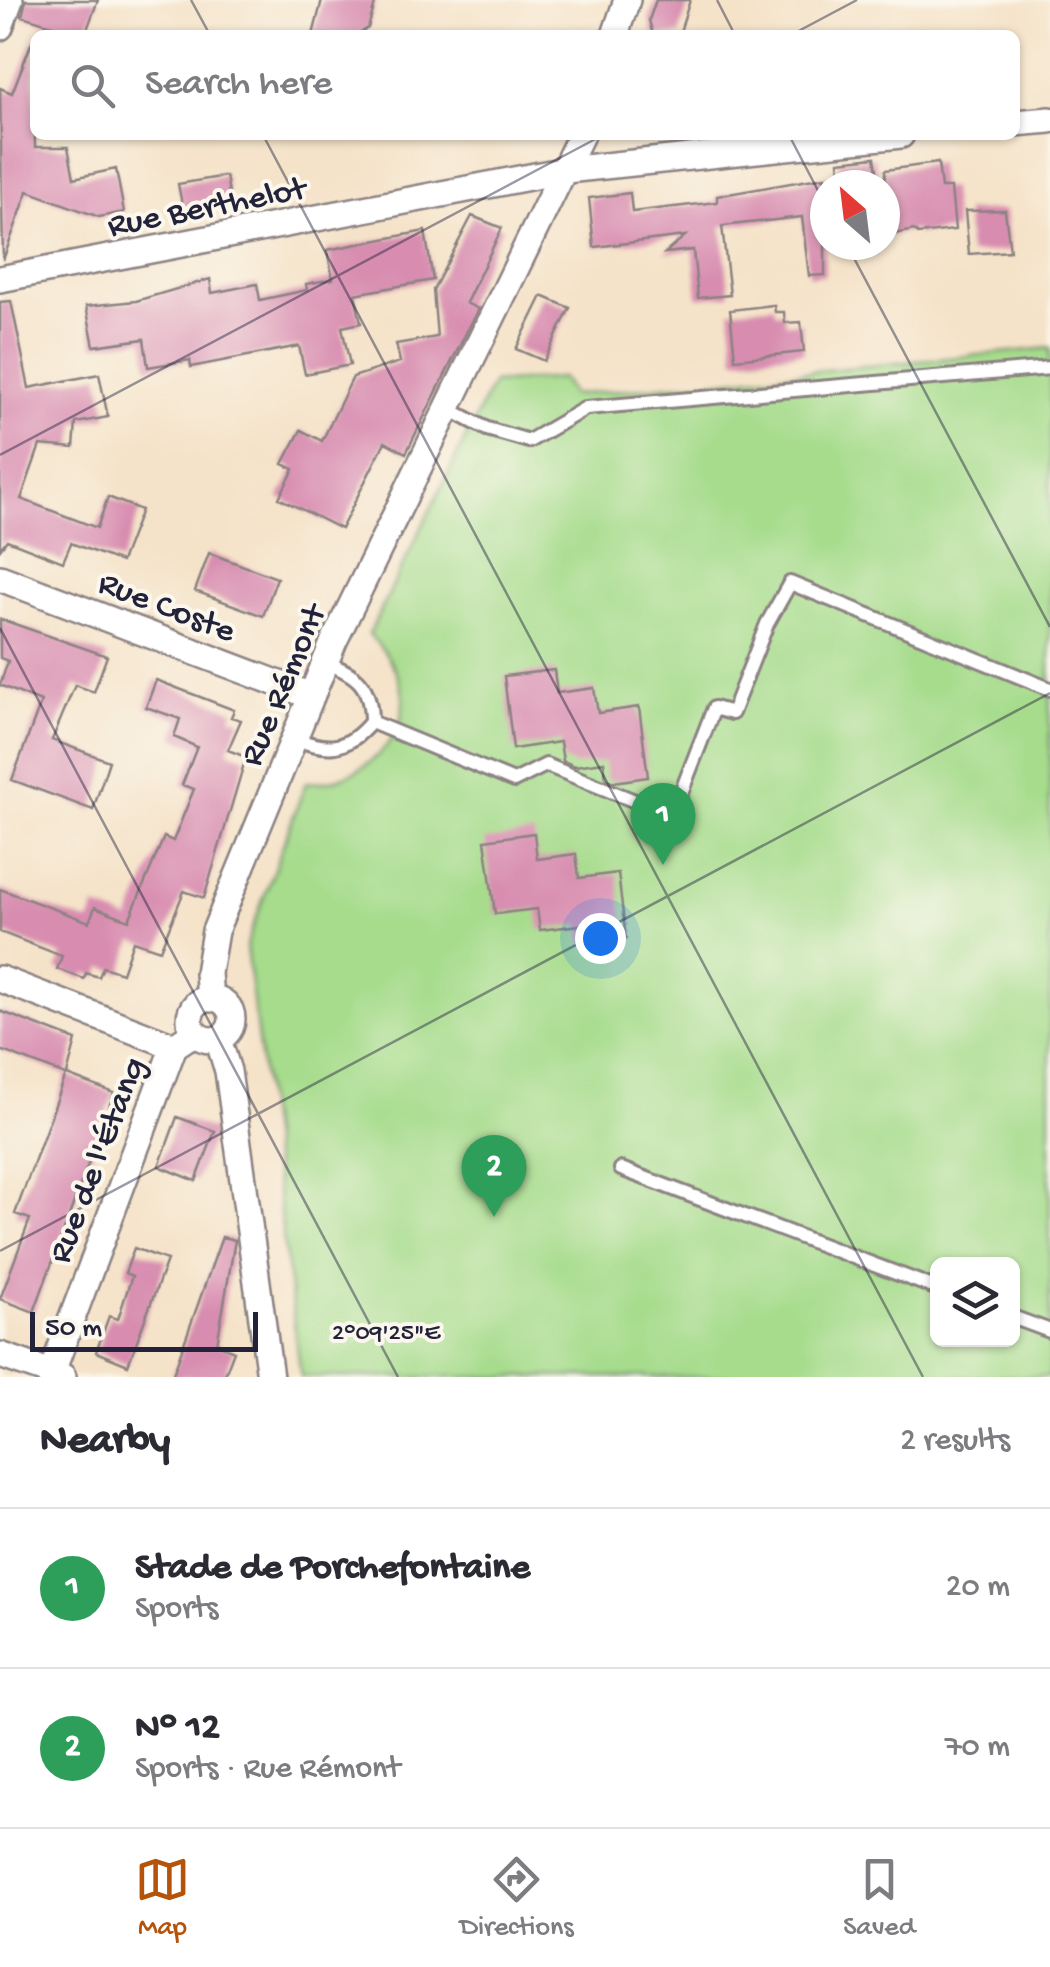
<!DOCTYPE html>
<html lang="en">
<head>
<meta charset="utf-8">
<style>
  body { margin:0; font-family:"Gochi Hand",sans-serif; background:#f2f2f3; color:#2b2b33 }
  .controls { position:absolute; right:30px; bottom:30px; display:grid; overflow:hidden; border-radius:15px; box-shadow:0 2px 8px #0004 }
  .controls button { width:90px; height:90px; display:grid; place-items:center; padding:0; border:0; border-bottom:2px solid #e1e1e2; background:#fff; color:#2b2b33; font:50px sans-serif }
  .compass { position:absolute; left:810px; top:170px; width:90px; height:90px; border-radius:50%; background:#fff; box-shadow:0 2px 8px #0004; rotate:332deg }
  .scale { position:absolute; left:30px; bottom:25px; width:228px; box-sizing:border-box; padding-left:10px; border:5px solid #22223b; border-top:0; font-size:28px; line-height:35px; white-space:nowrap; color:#22223b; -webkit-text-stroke:8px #fbf7ec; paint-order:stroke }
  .you { position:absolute; left:600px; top:938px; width:35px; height:35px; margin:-25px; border:8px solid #fff; border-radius:50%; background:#1a73e8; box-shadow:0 0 0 15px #1a73e833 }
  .badge { display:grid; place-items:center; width:65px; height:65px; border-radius:50%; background:#b45309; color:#fff; font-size:32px; font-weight:700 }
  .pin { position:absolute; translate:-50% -82px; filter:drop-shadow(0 2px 5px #0008) }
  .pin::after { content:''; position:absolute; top:52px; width:35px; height:30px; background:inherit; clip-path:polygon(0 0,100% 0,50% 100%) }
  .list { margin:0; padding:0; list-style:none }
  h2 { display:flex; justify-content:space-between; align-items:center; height:130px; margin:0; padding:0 40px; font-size:42px }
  h2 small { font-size:32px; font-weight:400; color:#7c7c81 }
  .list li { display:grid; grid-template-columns:65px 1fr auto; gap:30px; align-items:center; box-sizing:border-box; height:160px; padding:0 40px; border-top:2px solid #e1e1e2 }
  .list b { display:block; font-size:38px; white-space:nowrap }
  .list p { margin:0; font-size:32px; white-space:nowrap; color:#7c7c81 }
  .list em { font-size:32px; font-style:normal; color:#7c7c81 }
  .icon { flex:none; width:55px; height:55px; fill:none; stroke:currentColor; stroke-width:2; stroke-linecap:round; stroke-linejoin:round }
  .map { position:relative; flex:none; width:1050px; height:1377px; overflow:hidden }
  .search { position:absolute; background:#fff; box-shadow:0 2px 8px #0004; left:30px; right:30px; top:30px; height:110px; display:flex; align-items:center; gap:25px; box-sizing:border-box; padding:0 35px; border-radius:15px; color:#7c7c81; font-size:38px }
  .sheet { height:450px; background:#fff }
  nav { display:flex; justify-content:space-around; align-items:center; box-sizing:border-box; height:140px; border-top:2px solid #e1e1e2; background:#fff; font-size:28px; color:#7c7c81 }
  nav a { display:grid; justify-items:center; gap:5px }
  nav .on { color:#b45309 }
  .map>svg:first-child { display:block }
  .green { fill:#a6dc8c; stroke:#647f64; stroke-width:2.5; fill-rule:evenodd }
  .building { fill:#d88db0 }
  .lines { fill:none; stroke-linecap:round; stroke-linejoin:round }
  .service-casing { stroke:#8c8282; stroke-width:18 }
  .minor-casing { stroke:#8c8282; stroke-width:30 }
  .service { stroke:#fff; stroke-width:12 }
  .minor { stroke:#fff; stroke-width:25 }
  .ticks { fill:none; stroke:#22223b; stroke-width:2.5; stroke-opacity:0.45 }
  .labels { text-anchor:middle; stroke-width:8; stroke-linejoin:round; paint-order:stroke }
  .street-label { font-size:35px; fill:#22223b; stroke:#fbf7ec }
  .ticks-label { font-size:25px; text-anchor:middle; fill:#22223b; stroke:#fbf7ec; stroke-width:8; stroke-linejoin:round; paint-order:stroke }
</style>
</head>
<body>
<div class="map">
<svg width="1050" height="1377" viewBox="0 0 1050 1377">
  <rect width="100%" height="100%" fill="#fbf7ec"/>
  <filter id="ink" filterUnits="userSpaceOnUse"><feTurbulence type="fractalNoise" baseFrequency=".01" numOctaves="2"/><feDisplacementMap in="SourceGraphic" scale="20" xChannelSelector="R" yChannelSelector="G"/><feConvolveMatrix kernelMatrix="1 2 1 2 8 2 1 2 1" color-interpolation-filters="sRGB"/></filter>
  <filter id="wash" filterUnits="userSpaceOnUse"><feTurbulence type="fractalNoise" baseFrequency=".0048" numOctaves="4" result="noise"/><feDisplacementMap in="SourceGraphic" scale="40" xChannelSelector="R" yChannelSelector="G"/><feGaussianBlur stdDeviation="2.25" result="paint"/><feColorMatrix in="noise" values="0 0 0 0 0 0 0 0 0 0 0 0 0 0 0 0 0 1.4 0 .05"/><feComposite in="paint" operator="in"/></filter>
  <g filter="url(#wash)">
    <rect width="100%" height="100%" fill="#f5e3c9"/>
    <path class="green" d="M 1050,348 L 1050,1377 L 301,1377 L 246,946 L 306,782 C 357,787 420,736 399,679 C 393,661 381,648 369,634 L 493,383 L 562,378 L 572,395 ZM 938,1264 L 1012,1264 L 1012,1340 L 938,1340 Z"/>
    <g id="blocks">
      <path class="building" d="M 26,0 L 98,0 L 85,35 L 22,16 Z
        M 322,0 L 376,0 L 368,28 L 357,35 L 313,35 Z
        M 656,0 L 690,0 L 679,35 L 653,35 L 649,20 Z
        M 33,39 L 35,147 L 68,147 L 74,178 L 116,169 L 124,212 L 99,217 L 28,191 L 3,260 L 0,88 L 12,93 Z
        M 875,157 L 879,185 L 841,185 L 839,161 Z
        M 938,163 L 941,188 L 951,188 L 955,230 L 918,234 L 914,230 L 885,236 L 885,170 Z
        M 226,176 L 230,199 L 183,209 L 178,184 Z
        M 825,177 L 825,275 L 809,276 L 802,217 L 722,226 L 730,295 L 698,298 L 693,250 L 665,253 L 685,236 L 594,247 L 589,198 L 630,193 L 632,212 L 717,202 L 717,196 Z
        M 1005,210 L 1010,251 L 969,254 L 965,211 Z
        M 472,216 L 502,228 L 466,303 L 478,309 L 406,453 L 385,442 L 341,529 L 279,498 L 294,469 L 283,464 L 301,430 L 322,441 L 353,377 L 400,362 L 396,344 L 437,337 L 433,290 Z
        M 425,231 L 433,280 L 355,294 L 361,323 L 342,327 L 350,365 L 305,374 L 299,346 L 191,367 L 190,360 L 148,367 L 144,339 L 94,346 L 86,306 L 136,301 L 210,279 L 212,293 L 257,284 L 260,300 L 307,290 L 306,284 L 333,279 L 327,250 Z
        M 542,296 L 570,308 L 544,361 L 516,349 Z
        M 11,301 L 29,388 L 99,374 L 108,417 L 76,423 L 74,448 L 40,445 L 21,499 L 97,528 L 108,497 L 141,510 L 121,562 L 71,543 L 63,562 L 7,540 L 0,549 L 0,302 Z
        M 774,305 L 775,312 L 784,312 L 785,323 L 801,322 L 804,352 L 735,359 L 730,310 Z
        M 209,553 L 277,578 L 263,616 L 195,591 Z
        M 0,619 L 107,656 L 94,692 L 75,685 L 52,740 L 109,761 L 93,810 L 12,780 L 41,702 L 0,685 L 8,661 L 0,658 Z
        M 554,670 L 557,693 L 594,688 L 598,713 L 639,707 L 648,777 L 614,782 L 606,779 L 604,762 L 575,766 L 563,761 L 560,742 L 513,749 L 504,676 Z
        M 156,680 L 234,710 L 231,717 L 241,720 L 228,750 L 246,757 L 204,898 L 184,891 L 160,950 L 133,941 L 122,973 L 103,967 L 99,977 L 86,973 L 84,979 L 57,969 L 62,956 L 0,932 L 0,889 L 89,922 L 95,907 L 129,920 L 164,837 L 173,841 L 194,789 L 182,785 L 197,747 L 174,737 L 180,719 L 146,707 Z
        M 534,833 L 537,859 L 576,854 L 579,878 L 618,873 L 626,939 L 583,945 L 580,925 L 540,930 L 537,909 L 495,914 L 485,840 Z
        M 0,1011 L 76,1040 L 67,1075 L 114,1093 L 34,1312 L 0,1299 L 30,1219 L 15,1214 L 66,1075 L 0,1050 Z
        M 177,1117 L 215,1131 L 196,1181 L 159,1166 Z
        M 222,1237 L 235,1240 L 217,1344 L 234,1351 L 224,1377 L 172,1377 Z
        M 134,1248 L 167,1260 L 128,1365 L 96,1352 L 109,1316 L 118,1319 L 132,1276 L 125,1273 Z"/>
    </g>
  </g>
  <g filter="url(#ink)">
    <use href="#blocks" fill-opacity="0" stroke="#8c8282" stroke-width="2.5"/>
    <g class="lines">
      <g class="service-casing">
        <path id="service" d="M 449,409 L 487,429 L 529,441 L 586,408 L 1050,368
          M 371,722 L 514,781 L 546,765 L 672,816 L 714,708 L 732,713 L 767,624 L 790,583 L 1050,689
          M 292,738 C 327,751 346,752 371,722 C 371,685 358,675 325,662
          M 621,1169 L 938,1289
          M 1012,1317 L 1050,1331"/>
      </g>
      <g class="minor-casing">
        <path id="minor" d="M 0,27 L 10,0
          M 615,35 L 627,0
          M 1015,123 L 1050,120
          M 0,279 L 566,170 L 901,135
          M 0,578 L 311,696
          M 0,979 L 174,1046
          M190 1019a21 21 0 1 1 42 0a21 21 0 1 1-42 0Z
          M 210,999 L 208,973 L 215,931 L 334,641 L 581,135
          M 218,1039 L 228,1071 L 270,1377
          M 0,1355 L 63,1377
          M 50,1377 L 174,1046 L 195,1032"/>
      </g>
      <use href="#service" class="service"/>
      <use href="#minor" class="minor"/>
    </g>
  </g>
  <path class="ticks" d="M 191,0 L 210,35M 717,0 L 735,35M 791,35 L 857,0M 263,135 L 923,1377M 789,135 L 825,204M 847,245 L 1050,627M 0,455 L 603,135M 0,628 L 398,1377M 0,1251 L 1050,693"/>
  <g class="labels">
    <g class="street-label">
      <text transform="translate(206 204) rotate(-11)" y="12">Rue Berthelot</text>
      <text transform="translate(168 604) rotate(21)" y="12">Rue Coste</text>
      <text transform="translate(280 684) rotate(-67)" y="12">Rue Rémont</text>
      <text transform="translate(94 1159) rotate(-69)" y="12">Rue de l'Étang</text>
    </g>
  </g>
  <g class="ticks-label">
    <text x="386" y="1339">2°09'25"E</text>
  </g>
</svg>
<div class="controls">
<button><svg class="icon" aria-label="layers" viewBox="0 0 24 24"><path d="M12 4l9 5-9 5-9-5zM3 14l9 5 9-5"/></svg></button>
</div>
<svg class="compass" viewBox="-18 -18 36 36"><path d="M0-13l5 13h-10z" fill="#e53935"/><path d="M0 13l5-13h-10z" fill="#7c7c81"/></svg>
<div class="scale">50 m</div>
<div class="you"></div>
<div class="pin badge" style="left:663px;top:865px;background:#2e9e5b">1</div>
<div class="pin badge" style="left:494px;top:1217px;background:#2e9e5b">2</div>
<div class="search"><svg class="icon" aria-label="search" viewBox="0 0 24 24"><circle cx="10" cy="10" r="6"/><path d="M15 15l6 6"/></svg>Search here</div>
</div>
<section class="sheet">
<h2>Nearby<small>2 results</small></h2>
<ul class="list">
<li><span class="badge" style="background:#2e9e5b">1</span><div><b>Stade de Porchefontaine</b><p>Sports</p></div><em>20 m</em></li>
<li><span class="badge" style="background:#2e9e5b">2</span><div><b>N° 12</b><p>Sports · Rue Rémont</p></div><em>70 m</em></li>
</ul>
</section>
<nav>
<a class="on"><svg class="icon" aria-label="map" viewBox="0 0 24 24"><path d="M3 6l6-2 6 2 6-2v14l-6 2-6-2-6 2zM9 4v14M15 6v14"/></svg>Map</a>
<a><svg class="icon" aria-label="directions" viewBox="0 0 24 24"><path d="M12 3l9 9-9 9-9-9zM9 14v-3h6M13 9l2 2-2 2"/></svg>Directions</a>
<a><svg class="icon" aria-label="saved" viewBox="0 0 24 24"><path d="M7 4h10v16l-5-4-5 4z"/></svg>Saved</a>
</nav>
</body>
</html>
